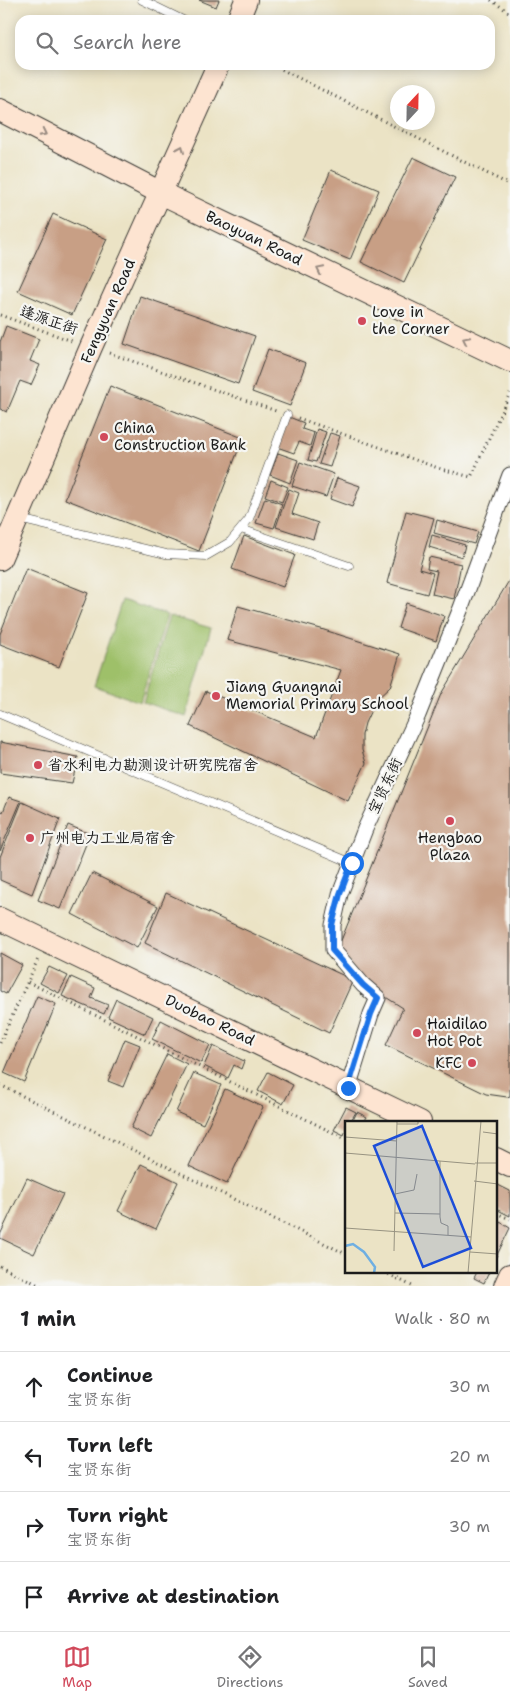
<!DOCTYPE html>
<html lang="en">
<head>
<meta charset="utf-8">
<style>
  body { margin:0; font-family:"Shantell Sans","LXGW WenKai TC",sans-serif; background:#f6f6f6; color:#202124 }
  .compass { position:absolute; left:390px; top:85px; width:45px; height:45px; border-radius:50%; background:#fff; box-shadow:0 2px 12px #0003; rotate:22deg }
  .stop { position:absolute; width:15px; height:15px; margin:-11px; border:4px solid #1a73e8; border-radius:50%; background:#fff }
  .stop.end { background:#1a73e8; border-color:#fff; box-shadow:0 1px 5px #0008 }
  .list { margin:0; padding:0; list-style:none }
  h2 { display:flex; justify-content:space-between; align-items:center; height:65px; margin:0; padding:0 20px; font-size:21px }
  h2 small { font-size:16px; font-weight:400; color:#757577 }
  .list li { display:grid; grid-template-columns:32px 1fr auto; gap:15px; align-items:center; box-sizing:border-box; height:70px; padding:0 20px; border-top:1px solid #e0e0e0 }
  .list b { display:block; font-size:19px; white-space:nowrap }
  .list p { margin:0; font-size:16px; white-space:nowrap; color:#757577 }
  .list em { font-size:16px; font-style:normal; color:#757577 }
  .icon { flex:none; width:28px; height:28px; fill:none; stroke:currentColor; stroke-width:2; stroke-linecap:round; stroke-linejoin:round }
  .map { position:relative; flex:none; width:510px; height:1286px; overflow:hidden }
  .search { position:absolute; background:#fff; box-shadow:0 2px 12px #0003; left:15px; right:15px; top:15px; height:55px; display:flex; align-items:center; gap:12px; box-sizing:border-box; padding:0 18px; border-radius:15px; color:#757577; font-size:19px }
  .sheet { height:345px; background:#fff }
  nav { display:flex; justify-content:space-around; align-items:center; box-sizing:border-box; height:70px; border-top:1px solid #e0e0e0; background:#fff; font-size:14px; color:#757577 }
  nav a { display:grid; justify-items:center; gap:2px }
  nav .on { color:#d1495b }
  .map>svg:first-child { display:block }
  .green { fill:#9ec069; stroke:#5d6e42 }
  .building { fill:#c89f85 }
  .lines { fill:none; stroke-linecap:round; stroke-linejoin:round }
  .lane-casing { stroke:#3b3a35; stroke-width:9 }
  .street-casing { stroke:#3b3a35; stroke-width:17 }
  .secondary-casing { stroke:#3b3a35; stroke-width:24 }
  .path { stroke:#3b3a35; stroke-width:3; stroke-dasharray:1 4; stroke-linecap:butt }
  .lane { stroke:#fff; stroke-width:8 }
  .street { stroke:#fff; stroke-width:15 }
  .secondary { stroke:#fde4d1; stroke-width:22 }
  .oneway { stroke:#988a80 }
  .route { stroke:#1a73e8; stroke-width:6 }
  .poi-dot { fill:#d1495b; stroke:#f6f6f2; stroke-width:2 }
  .labels { text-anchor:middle; stroke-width:4.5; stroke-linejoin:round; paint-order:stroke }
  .street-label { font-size:15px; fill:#1c1c1c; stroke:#f6f6f2 }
  .poi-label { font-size:15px; fill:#1c1c1c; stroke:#f6f6f2; text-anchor:start }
  .inset-river { fill:none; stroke:#6fafe2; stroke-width:2.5 }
  .inset-road { fill:none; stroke:#989381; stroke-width:1 }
  .view { fill:#1d4ed8; fill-opacity:0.15; stroke:#1d4ed8; stroke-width:2.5 }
  .inset-edge { fill:none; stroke:#1c1c1c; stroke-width:2.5 }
</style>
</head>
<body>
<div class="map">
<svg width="510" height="1286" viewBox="0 0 510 1286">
  <rect width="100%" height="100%" fill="#f6f6f2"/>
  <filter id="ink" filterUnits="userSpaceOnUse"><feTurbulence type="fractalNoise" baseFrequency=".02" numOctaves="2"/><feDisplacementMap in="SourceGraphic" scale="10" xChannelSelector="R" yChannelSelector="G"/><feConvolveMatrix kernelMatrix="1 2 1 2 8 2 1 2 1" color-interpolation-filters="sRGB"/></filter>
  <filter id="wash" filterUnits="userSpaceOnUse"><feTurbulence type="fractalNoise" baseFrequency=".0096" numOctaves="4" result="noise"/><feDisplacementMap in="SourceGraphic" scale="20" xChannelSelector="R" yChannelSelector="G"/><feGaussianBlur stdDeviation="1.12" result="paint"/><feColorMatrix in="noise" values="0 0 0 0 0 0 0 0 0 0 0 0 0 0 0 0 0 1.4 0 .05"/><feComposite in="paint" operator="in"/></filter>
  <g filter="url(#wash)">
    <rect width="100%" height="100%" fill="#ebe3c5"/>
    <path class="green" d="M 122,600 L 167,615 L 140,702 L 94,686 Z
      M 169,616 L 211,628 L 186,717 L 143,702 Z"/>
    <g id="blocks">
      <path class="building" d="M 199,0 L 219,0 L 216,7 Z
        M 413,157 L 455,177 L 404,283 L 361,262 Z
        M 331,170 L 379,190 L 350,260 L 302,240 Z
        M 53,214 L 107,239 L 72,315 L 18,291 Z
        M 140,296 L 255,336 L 238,384 L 124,344 Z
        M 6,326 L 39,339 L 30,361 L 40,365 L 31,385 L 20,381 L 7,412 L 0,409 L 0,342 Z
        M 268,349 L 306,363 L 290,406 L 252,392 Z
        M 110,386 L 243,438 L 199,551 L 65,499 Z
        M 289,417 L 304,423 L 302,429 L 314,433 L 310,446 L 299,442 L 294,453 L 277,447 Z
        M 317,429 L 326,432 L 316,462 L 308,460 Z
        M 330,433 L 340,436 L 330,467 L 319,464 Z
        M 278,453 L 298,460 L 290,483 L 270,475 Z
        M 300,462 L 334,474 L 326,497 L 292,486 Z
        M 337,478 L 360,486 L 352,507 L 330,499 Z
        M 271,480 L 288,487 L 282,502 L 265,496 Z
        M 289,489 L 299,493 L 292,514 L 318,523 L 313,539 L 276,527 Z
        M 265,498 L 282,504 L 274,528 L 256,523 Z
        M 406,511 L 434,518 L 419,569 L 433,573 L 427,594 L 387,583 Z
        M 437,520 L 478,532 L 474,544 L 434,533 Z
        M 432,535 L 465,545 L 462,557 L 429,547 Z
        M 244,536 L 295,555 L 283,587 L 232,569 Z
        M 429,557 L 461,564 L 454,599 L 432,594 L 437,571 L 427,569 Z
        M 26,568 L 88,593 L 59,667 L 0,644 L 0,634 Z
        M 510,579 L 510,1096 L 507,1097 L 486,1094 L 386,1045 L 403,1008 L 365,984 L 338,948 L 441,694 Z
        M 406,603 L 444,616 L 436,641 L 398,628 Z
        M 238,606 L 321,629 L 400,654 L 390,687 L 378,698 L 372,708 L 365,723 L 362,735 L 362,750 L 366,763 L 348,801 L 190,726 L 206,691 L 316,737 L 341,670 L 227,640 Z
        M 0,742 L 78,757 L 72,783 L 0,773 Z
        M 9,797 L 21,801 L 0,851 L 0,810 L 3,812 Z
        M 22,802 L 60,819 L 32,894 L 0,880 L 0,857 Z
        M 68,825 L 90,834 L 60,909 L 38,900 Z
        M 92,873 L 158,906 L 137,948 L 72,914 Z
        M 166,893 L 353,980 L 329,1033 L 145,943 Z
        M 0,953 L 22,965 L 6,994 L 0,991 Z
        M 49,967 L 68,976 L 59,993 L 40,983 Z
        M 71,977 L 95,988 L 91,998 L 108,1005 L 104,1014 L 62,996 Z
        M 37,996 L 56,1004 L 24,1082 L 4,1073 Z
        M 116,999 L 153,1017 L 145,1034 L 108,1017 Z
        M 161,1020 L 210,1045 L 201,1063 L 152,1039 Z
        M 125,1039 L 140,1045 L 123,1087 L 108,1081 Z
        M 213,1046 L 244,1061 L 241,1069 L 234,1065 L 228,1078 L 204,1066 Z
        M 167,1054 L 187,1064 L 151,1138 L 131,1128 Z
        M 268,1072 L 293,1085 L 283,1104 L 258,1091 Z
        M 194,1073 L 221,1085 L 203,1124 L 176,1112 Z
        M 225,1089 L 263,1107 L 227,1184 L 189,1166 Z
        M 346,1107 L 356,1112 L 350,1122 L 346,1122 L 346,1130 L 344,1135 L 334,1130 Z
        M 357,1112 L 367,1117 L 364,1122 L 352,1122 Z
        M 141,1164 L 178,1182 L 156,1229 L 118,1211 Z
        M 27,1178 L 63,1194 L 34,1254 L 0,1238 L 0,1235 Z
        M 496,1184 L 510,1191 L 510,1216 L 496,1209 Z
        M 500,1222 L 510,1228 L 496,1257 L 496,1231 Z
        M 477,1272 L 489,1272 L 484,1283 L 474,1278 Z"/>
    </g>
  </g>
  <g filter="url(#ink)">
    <use href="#blocks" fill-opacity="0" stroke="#3b3a35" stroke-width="1"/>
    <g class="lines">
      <g class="lane-casing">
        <path id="lane" d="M 142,0 L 183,20
          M 19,519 L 166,554 L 206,556 L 230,542 L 249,519 L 287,415
          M 241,529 L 349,566
          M 0,714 L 352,863"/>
      </g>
      <g class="street-casing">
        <path id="street" d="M 348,1088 L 371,1014 L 378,998 L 363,985 L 333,950 L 333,925 L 340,894 L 365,829 L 418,715 L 461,608 L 510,475"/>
      </g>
      <g class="secondary-casing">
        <path id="secondary" d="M 238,20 L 246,0
          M 0,110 L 161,193 L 510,361
          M 0,559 L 91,347 L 218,65
          M 0,919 L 420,1122
          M 496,1159 L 510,1166
          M 505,1286 L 510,1275"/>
      </g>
      <path class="path" d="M 491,0 L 510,13
        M 273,65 L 510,185
        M 0,315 L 72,341
        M 109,353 L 276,411
        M 298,418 L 438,468 L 471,477 L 510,393
        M 28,982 L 346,1139
        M 0,1043 L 38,959
        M 0,1085 L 346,1254
        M 496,1213 L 510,1219
        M 0,1266 L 41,1286
        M 384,1272 L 412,1286"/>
      <use href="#lane" class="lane"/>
      <use href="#street" class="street"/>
      <use href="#secondary" class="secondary"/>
    </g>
    <defs><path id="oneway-chevron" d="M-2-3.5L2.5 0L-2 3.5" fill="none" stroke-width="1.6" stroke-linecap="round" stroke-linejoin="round" transform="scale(1.25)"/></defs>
    <g class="oneway">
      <use href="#oneway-chevron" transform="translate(43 133) rotate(27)"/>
      <use href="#oneway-chevron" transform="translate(181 149) rotate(-66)"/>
      <use href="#oneway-chevron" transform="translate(320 270) rotate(-154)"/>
      <use href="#oneway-chevron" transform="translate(466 340) rotate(-154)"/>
    </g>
  </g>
  <g class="lines" filter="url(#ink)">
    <path class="route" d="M 348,1088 L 371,1014 L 378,998 L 363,985 L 332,950 L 332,925 L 340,894 L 352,863"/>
  </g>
  <g class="poi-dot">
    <circle cx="362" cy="321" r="5"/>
    <circle cx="104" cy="437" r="5"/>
    <circle cx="216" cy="696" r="5"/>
    <circle cx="38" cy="765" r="5"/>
    <circle cx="450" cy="821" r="5"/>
    <circle cx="30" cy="838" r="5"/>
    <circle cx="417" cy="1033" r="5"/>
    <circle cx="472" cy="1063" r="5"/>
  </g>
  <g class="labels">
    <g class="street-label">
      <text transform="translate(254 238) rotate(26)" y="5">Baoyuan Road</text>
      <text transform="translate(108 311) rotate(-66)" y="5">Fengyuan Road</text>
      <text transform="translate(49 320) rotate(19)" y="5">逢源正街</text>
      <text transform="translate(385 786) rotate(-65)" y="5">宝贤东街</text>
      <text transform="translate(210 1020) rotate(26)" y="5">Duobao Road</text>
    </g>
    <g class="poi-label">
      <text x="372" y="317">Love in<tspan x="372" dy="17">the Corner</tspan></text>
      <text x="114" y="433">China<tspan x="114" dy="17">Construction Bank</tspan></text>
      <text x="226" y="692">Jiang Guangnai<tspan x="226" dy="17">Memorial Primary School</tspan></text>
      <text x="48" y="770">省水利电力勘测设计研究院宿舍</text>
      <text x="40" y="843">广州电力工业局宿舍</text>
      <text x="450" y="843" text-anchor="middle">Hengbao<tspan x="450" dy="17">Plaza</tspan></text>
      <text x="427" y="1029">Haidilao<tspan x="427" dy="17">Hot Pot</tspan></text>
      <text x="462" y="1068" text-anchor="end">KFC</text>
    </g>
  </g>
  <g transform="translate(345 1121)">
    <rect width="152" height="152" fill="#ebe3c5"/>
    <path class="inset-river" d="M 0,125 L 8,123 L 19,131 L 30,146 L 29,152"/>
    <path class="inset-road" d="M 52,3 L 73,3 L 73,0M 138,11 L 153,13M 0,16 L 52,20M 0,32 L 130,43M 95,40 L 95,96 L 96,102 L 103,105 L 103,114M 130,42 L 153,42M 129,60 L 153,63M 50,73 L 69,69 L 72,53M 50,92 L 95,93M 0,107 L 126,116M 49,130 L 52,0M 125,131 L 153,133M 123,152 L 136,0"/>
    <path class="view" d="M 77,5 L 126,127 L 78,146 L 29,25 Z"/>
    <rect width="152" height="152" class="inset-edge"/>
  </g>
</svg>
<svg class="compass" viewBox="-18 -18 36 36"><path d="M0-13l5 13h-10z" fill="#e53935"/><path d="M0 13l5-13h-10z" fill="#757577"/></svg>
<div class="stop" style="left:352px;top:863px"></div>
<div class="stop end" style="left:348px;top:1088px"></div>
<div class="search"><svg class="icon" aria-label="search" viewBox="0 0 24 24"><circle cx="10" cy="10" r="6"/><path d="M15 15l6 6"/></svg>Search here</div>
</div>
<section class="sheet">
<h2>1 min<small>Walk · 80 m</small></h2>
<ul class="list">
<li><svg class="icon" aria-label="ahead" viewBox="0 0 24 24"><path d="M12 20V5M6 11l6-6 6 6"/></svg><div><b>Continue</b><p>宝贤东街</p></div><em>30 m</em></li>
<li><svg class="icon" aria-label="left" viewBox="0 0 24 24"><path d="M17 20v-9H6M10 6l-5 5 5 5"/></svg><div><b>Turn left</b><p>宝贤东街</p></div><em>20 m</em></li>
<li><svg class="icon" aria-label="right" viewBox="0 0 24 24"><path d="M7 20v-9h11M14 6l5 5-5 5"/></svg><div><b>Turn right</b><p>宝贤东街</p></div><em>30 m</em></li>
<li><svg class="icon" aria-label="arrive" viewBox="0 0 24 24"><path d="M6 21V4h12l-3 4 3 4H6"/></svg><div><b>Arrive at destination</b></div></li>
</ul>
</section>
<nav>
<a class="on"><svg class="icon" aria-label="map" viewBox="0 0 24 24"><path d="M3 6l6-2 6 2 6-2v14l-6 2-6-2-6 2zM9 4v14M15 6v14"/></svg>Map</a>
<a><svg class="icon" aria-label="directions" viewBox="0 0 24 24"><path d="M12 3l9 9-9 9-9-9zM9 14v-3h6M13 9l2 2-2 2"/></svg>Directions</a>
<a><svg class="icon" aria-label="saved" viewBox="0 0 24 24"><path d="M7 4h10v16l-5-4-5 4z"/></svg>Saved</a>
</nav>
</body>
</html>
